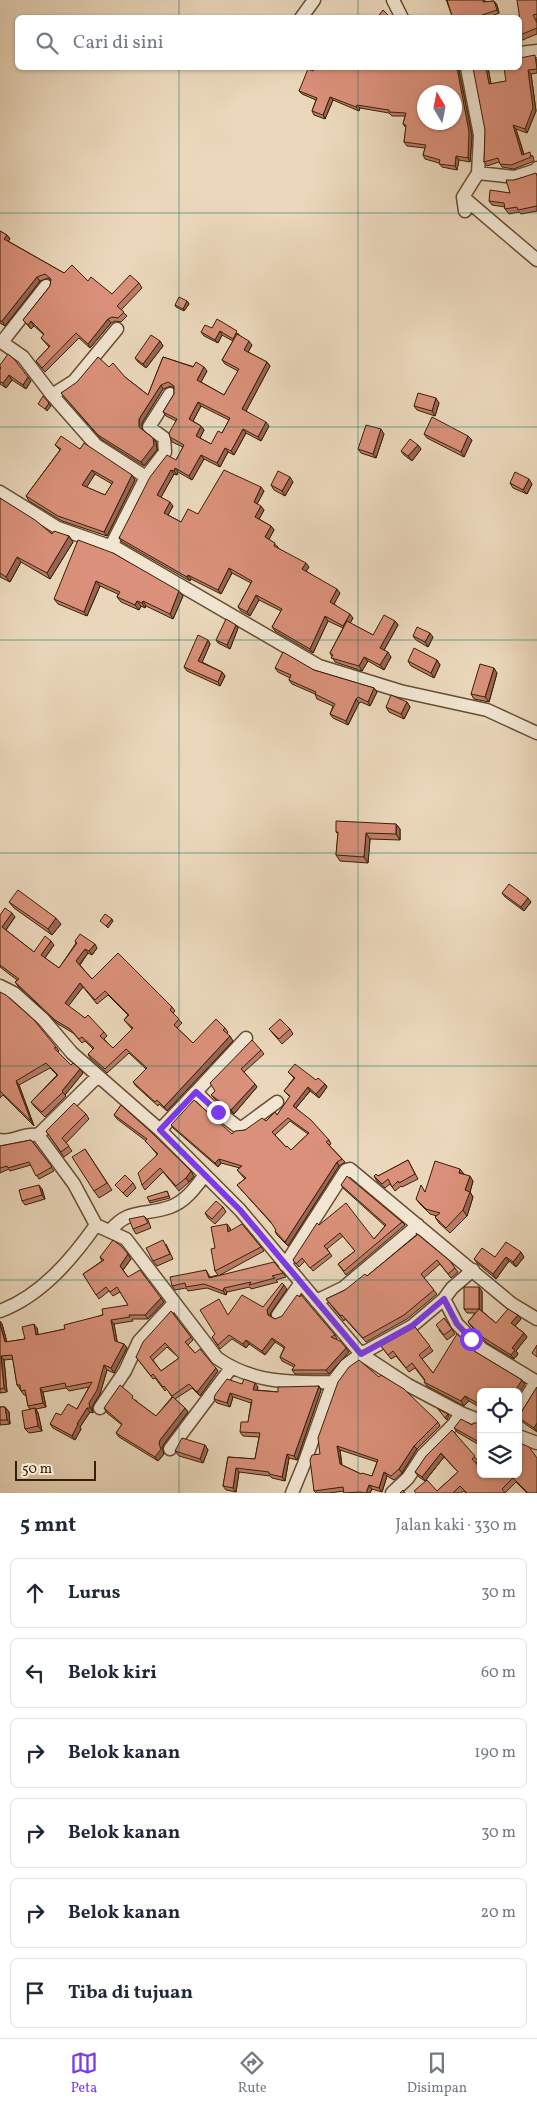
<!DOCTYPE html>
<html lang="id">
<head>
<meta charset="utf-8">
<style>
  body { margin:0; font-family:Vollkorn,serif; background:#f6f6f7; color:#1f2937 }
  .controls { position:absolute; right:15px; bottom:15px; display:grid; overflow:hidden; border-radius:8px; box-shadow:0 1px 4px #0004 }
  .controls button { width:45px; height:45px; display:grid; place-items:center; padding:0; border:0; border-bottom:1px solid #e0e1e3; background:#fff; color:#1f2937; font:25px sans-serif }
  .compass { position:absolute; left:417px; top:85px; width:45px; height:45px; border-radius:50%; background:#fff; box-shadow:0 1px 4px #0004; rotate:350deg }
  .scale { position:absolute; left:15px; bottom:12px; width:81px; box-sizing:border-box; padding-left:5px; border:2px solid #392005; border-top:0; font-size:14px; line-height:18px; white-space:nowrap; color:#392005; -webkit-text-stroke:4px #f2e6d3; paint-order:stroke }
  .stop { position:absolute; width:15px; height:15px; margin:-11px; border:4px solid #7c3aed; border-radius:50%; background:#fff }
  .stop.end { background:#7c3aed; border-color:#fff; box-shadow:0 1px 5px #0008 }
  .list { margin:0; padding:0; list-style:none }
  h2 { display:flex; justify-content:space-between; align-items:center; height:65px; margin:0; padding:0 20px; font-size:21px }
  h2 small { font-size:16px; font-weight:400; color:#747a83 }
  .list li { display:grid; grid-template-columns:32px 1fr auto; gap:15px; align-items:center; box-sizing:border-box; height:70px; margin:0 10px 10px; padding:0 10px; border:1px solid #e0e1e3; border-radius:8px }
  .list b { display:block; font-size:19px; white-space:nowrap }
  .list em { font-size:16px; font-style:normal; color:#747a83 }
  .icon { flex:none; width:28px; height:28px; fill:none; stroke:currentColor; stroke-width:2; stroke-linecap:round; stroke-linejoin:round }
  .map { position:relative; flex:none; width:537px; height:1493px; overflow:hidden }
  .search { position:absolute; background:#fff; box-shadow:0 1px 4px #0004; left:15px; right:15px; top:15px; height:55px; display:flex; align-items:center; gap:12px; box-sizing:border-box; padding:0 18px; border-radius:8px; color:#747a83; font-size:19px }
  .sheet { height:545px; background:#fff }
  nav { display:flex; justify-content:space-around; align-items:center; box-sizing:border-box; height:70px; border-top:1px solid #e0e1e3; background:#fff; font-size:14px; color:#747a83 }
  nav a { display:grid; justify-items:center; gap:2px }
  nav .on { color:#7c3aed }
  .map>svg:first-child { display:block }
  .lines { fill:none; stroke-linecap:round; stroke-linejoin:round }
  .minor-casing { stroke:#664e33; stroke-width:15 }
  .minor { stroke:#f2e6d3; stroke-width:12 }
  .wall { fill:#bb7c69; stroke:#392005; fill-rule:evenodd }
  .shaded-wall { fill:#996555; stroke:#392005 }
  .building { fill:#da907a; stroke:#392005; fill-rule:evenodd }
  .route { stroke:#7c3aed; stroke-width:6 }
  .grid { fill:none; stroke:#0f766e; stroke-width:1; stroke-opacity:0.55 }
</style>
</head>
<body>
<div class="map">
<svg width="537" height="1493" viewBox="0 0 537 1493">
  <rect width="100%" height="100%" fill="#ebd8bc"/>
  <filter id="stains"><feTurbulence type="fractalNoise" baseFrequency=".004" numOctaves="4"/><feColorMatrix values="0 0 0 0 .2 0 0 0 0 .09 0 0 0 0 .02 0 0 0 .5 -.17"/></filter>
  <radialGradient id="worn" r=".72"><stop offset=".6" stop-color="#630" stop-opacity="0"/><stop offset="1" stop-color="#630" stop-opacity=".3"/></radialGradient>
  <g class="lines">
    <g class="minor-casing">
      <path id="minor" d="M 393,0 L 402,18
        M 301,18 L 314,0
        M 520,53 L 537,51
        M 478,173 L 515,177 L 536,170 L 537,168
        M 463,197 L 537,260
        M 465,211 L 463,197 L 478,173 L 480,135 L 467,68
        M 0,341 L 23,357 L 52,395 L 96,445 L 146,477
        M 2,342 L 46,286
        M 52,395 L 74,381 L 117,329
        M 0,492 L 58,528 L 118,549 L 319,666 L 400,691 L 487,710 L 537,733
        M 111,546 L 146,477 L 165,452 L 164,438 L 149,427 L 170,394
        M 0,986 L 14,993 L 43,1019 L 72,1053 L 160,1130 L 240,1210 L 361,1354 L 408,1385 L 461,1413 L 481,1421
        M 196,1092 L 246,1038
        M 160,1130 L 196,1092 L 208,1104 L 238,1127 L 243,1127 L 277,1102
        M 38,1135 L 98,1076
        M 0,1140 C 12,1143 22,1133 38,1135 L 74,1184 L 96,1225 L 126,1239 L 217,1358 C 252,1383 291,1383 333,1382 L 346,1365 L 361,1354 L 412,1326 L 444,1299 L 452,1288 L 473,1270
        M 110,1231 C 128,1208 145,1216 170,1207 C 185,1202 195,1188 204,1176
        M 285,1265 L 346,1170 L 350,1169 L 512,1304 L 537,1319
        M 444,1299 L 457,1324 L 482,1349 L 537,1382
        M 316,1301 L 343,1288 L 418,1225
        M 0,1311 C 41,1296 72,1259 96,1225
        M 278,1315 L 300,1284
        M 100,1408 L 125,1371 L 139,1341 L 174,1303
        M 518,1411 L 536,1382
        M 518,1436 L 537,1443
        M 170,1449 L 231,1368
        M 292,1493 L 304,1464 L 333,1382
        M 392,1493 L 408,1478 L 423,1455 L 454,1424 L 461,1413"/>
    </g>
    <use href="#minor" class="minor"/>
  </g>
  <path class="wall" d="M 446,0 L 485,0 L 485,2 L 494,1 L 497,5 L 499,13 L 486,18 L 450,18 L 452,16 L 447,2 Z
    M 537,0 L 537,19 L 536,19 L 537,21 L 537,34 L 520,41 L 520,21 Z
    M 537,59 L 537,73 L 531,74 L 536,111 L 527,133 L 516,129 L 524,154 L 533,156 L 534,161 L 514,169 L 502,167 L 499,162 L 487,166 L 484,162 L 488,68 L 491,84 L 506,81 Z
    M 314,68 L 460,68 L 459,70 L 472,136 L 470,162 L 459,160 L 457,170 L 442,167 L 439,163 L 425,159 L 423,155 L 425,148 L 407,146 L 404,142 L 406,128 L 403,124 L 405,116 L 392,116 L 389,113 L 360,108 L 359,111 L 333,100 L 325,119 L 314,115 L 312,111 L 316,100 L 302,94 L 299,91 L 313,71 Z
    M 537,174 L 537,211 L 521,214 L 519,212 L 509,214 L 505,209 L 505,207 L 492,205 L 489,201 L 510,193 L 514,180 Z
    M 0,231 L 7,235 L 10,239 L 8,241 L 64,273 L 88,281 L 112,294 L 139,283 L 142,288 L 121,310 L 127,316 L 121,322 L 115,321 L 111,323 L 90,348 L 79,338 L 45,372 L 36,361 L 49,347 L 41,338 L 44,335 L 34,326 L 31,329 L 23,320 L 50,286 L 51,281 L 48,278 L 40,281 L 5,326 L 0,323 Z
    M 187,301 L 189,304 L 184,311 L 176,307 L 175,305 Z
    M 212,328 L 239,334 L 239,335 L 252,345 L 248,352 L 267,362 L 270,366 L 246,411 L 269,426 L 261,441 L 246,433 L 234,455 L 228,452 L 220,467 L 204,459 L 192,480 L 178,472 L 177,475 L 174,474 L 161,497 L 173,506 L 168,515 L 181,522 L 198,514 L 264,491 L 257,504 L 264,510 L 259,519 L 271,526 L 274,530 L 269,539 L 278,547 L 278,548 L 309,567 L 306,571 L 340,593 L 334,604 L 353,618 L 350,623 L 373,635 L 395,621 L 398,625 L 384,650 L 391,657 L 384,670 L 368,661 L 362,671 L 335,662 L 330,653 L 343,628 L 328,621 L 313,653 L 275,631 L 272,627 L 281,611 L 259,600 L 250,616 L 241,611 L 238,607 L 251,583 L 232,573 L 221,594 L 191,579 L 190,581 L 122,542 L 119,538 L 176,460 L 183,447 L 172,442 L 170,437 L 176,421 L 166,416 L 163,412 L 174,394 L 174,388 L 171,386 L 163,389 L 142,423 L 142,429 L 153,438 L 156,442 L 157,450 L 144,466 L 101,439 L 61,393 L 109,367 L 125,377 L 148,395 L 163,357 L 207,371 L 201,382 L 224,395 L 238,371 L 225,364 L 222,360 L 233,341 L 222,335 L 218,343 L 204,336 L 201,332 ZM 201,406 L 229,420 L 222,433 L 211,444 L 200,438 L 204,430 L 201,426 L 193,421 Z
    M 160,341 L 163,346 L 146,368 L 138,362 L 135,358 Z
    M 0,365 L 31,381 L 26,389 L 12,380 L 6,388 L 0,384 Z
    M 439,403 L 435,416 L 417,410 L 414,406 Z
    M 384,434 L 376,458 L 361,453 L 358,449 Z
    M 424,434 L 472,440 L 464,457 L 427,438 Z
    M 55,445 L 80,449 L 132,475 L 135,480 L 107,536 L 62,521 L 29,501 L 26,496 L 60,450 ZM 95,474 L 112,484 L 105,495 L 86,487 Z
    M 418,445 L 421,449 L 412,461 L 404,455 L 401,451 Z
    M 293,482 L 285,496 L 274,490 L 271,485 Z
    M 510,483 L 532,484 L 527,494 L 513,488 Z
    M 0,498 L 52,534 L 69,536 L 73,542 L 50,579 L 21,562 L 10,582 L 0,577 Z
    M 113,553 L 183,596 L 173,619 L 146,606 L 145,608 L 141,606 L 139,610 L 121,602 L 117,597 L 118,594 L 100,586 L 87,616 L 58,604 L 54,599 Z
    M 236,625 L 238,628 L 230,649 L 218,643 L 216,640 Z
    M 413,636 L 433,637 L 428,647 L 416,640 Z
    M 208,640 L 210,644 L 202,662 L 222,672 L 225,676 L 220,686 L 187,671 L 184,667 Z
    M 437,660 L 440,665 L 434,678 L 411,666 L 408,661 Z
    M 275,668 L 314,670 L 374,688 L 377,692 L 370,706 L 361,702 L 359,703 L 348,725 L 333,718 L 330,714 L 333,706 L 317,699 L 315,694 L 292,684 L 289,680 L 290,678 L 278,672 Z
    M 497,673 L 489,702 L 474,699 L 471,694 Z
    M 407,702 L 410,707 L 404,719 L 389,712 L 386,707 Z
    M 396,824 L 400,829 L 400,840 L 370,839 L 368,863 L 340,861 L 336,855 L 338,834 L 336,832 Z
    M 502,893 L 531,902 L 524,911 L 505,897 Z
    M 9,902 L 61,924 L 52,935 L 14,908 Z
    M 0,915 L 15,917 L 6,930 L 34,952 L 54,945 L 45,958 L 59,968 L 76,943 L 75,941 L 97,948 L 92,955 L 88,953 L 80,965 L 92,979 L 172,1007 L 175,1011 L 173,1013 L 182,1023 L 177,1028 L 193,1043 L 225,1028 L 228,1032 L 227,1034 L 233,1041 L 167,1111 L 159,1104 L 158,1106 L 136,1086 L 133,1082 L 146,1069 L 129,1053 L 107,1073 L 90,1058 L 88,1054 L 93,1049 L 85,1041 L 82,1043 L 73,1033 L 58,1024 L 18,986 L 15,982 L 17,980 L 0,967 ZM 83,987 L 97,1004 L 108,995 L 128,1015 L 124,1020 L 132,1029 L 113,1048 L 104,1039 L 107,1036 L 104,1032 L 68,1006 Z
    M 0,992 L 56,1047 L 59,1051 L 58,1052 L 71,1065 L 80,1069 L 83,1073 L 65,1095 L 66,1096 L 45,1117 L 34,1106 L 31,1102 L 57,1075 L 50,1068 L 19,1085 L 34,1126 L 3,1095 L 0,1098 Z
    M 269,1029 L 290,1029 L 293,1034 L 282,1044 Z
    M 261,1050 L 264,1054 L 244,1072 L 257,1087 L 234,1114 L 214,1098 L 211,1095 Z
    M 288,1072 L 325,1084 L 327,1087 L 319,1098 L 310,1091 L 296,1108 L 329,1140 L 331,1144 L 329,1145 L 345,1162 L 339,1166 L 288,1246 L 277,1235 L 275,1231 L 276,1230 L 273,1225 L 237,1185 L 245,1179 L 237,1170 L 240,1168 L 221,1163 L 218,1167 L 173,1128 L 171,1125 L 232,1134 L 245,1130 L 266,1121 L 277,1115 L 290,1097 L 284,1091 L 294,1078 ZM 290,1121 L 308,1134 L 291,1150 L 286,1147 L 275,1135 Z
    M 121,1105 L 194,1176 L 189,1182 L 179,1191 L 163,1172 L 145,1190 L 142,1185 L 157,1154 L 149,1145 L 146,1141 L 117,1119 L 114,1115 Z
    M 86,1114 L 89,1119 L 66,1143 L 72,1151 L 64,1157 L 46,1131 Z
    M 31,1140 L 54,1171 L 39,1179 L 31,1165 L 10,1171 L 9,1169 L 0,1173 L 0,1146 Z
    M 85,1149 L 112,1190 L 99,1198 L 94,1191 Z
    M 408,1160 L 418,1179 L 402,1187 L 401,1186 L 395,1191 L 390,1184 L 385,1188 L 377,1181 L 374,1176 L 378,1176 Z
    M 464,1174 L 473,1181 L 470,1192 L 473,1197 L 467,1216 L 450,1233 L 439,1223 L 435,1217 L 437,1216 L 430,1214 L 420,1204 L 416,1199 L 425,1191 Z
    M 133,1183 L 136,1188 L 127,1197 L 115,1185 Z
    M 341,1185 L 402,1222 L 405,1225 L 346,1275 L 338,1264 L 355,1251 L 343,1236 L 327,1249 L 332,1256 L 313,1271 L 305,1261 L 299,1267 L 293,1260 L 319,1225 L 374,1239 L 385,1226 L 344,1189 Z
    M 42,1189 L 45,1199 L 25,1205 L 22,1201 Z
    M 167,1191 L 170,1198 L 150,1203 L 149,1201 Z
    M 223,1207 L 226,1212 L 215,1224 L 208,1218 L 205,1213 Z
    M 144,1216 L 148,1220 L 151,1228 L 136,1234 L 133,1229 Z
    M 230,1228 L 230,1231 L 261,1247 L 264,1251 L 220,1275 L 283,1273 L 286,1277 L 276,1280 L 278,1282 L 251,1289 L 250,1287 L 227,1292 L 226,1295 L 207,1288 L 188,1291 L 186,1288 L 175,1290 L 172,1286 L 206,1270 L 210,1277 L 218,1275 L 215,1271 L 215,1248 Z
    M 417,1235 L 455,1268 L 458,1272 L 451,1278 L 440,1264 L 424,1278 L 437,1294 L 407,1319 L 366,1342 L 345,1319 L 344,1321 L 326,1299 L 345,1290 L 367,1276 Z
    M 166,1244 L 173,1259 L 157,1266 L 153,1261 Z
    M 100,1257 L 131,1259 L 123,1270 L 128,1277 L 164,1302 L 148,1319 L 132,1319 L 133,1321 L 114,1324 L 117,1342 L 124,1344 L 127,1348 L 114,1373 L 107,1370 L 100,1394 L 92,1407 L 93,1413 L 90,1412 L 80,1427 L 81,1429 L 75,1440 L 53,1428 L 50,1424 L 61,1415 L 77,1409 L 89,1387 L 69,1391 L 66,1388 L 43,1392 L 46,1407 L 36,1409 L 38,1413 L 42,1431 L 29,1433 L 25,1429 L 30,1409 L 28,1406 L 26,1395 L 24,1395 L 17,1385 L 13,1359 L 4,1360 L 7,1392 L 0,1393 L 0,1321 L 2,1324 L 7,1342 L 25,1339 L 37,1328 L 38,1335 L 65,1329 L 128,1305 L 120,1292 L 113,1296 L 109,1291 L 99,1299 L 83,1274 L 102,1261 Z
    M 495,1257 L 524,1257 L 516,1267 L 509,1261 L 496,1279 L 477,1263 L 474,1259 Z
    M 287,1289 L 270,1314 L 270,1316 L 275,1319 L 335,1335 L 337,1339 L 336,1339 L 349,1352 L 329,1374 L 295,1374 L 292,1370 L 294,1367 L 282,1361 L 280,1357 L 284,1348 L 275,1342 L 265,1355 L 249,1344 L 246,1348 L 232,1339 L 220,1349 L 212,1337 L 215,1334 L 229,1315 L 263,1307 Z
    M 482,1291 L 482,1311 L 496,1323 L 521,1319 L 515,1326 L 524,1333 L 527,1337 L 516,1351 L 518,1354 L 514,1359 L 487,1343 L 471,1326 L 468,1322 L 475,1313 L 467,1313 L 464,1309 Z
    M 171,1311 L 193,1340 L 188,1345 L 195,1353 L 216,1368 L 218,1371 L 200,1396 L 192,1388 L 175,1399 L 185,1408 L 188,1412 L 164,1444 L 162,1448 L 164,1454 L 158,1461 L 119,1437 L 116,1433 L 122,1425 L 107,1413 L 104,1408 L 136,1400 L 136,1401 L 156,1416 L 172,1397 L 167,1389 L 165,1391 L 155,1378 L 153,1379 L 136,1357 ZM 167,1347 L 179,1358 L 161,1371 L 153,1360 Z
    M 444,1318 L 455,1334 L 447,1340 L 439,1330 Z
    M 415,1327 L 433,1351 L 422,1359 L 433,1373 L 474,1351 L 522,1380 L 525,1384 L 481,1392 L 481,1408 L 469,1401 L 464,1406 L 427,1386 L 424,1382 L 425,1381 L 415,1368 L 409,1372 L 396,1356 L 391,1359 L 381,1346 Z
    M 379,1377 L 438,1422 L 440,1426 L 417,1449 L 402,1473 L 394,1480 L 387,1476 L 382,1492 L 372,1489 L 370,1493 L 344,1493 L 344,1491 L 329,1493 L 316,1493 L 314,1491 L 320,1454 ZM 340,1450 L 377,1462 L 372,1476 L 361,1474 L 342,1465 Z
    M 242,1384 L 258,1387 L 257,1390 L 278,1392 L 319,1386 L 321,1390 L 297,1460 L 289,1458 L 285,1481 L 272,1478 L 270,1476 L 239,1472 L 236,1492 L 226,1490 L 223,1486 L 228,1457 L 255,1459 L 259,1437 L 243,1436 L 240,1432 L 248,1422 L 251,1403 L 233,1397 L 230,1407 L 217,1403 L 214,1399 Z
    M 537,1387 L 537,1432 L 518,1419 L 518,1413 L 522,1411 Z
    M 0,1407 L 5,1407 L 9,1412 L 10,1424 L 0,1425 Z
    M 481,1423 L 481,1446 L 457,1432 L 454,1428 Z
    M 452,1430 L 478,1461 L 476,1463 L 481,1474 L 518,1474 L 537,1493 L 527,1493 L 516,1482 L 505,1493 L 466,1493 L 464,1491 L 461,1493 L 415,1493 L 437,1491 L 458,1472 L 444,1457 L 425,1481 L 419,1477 L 415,1472 Z
    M 205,1445 L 208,1450 L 203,1463 L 179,1456 L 175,1451 Z"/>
  <path class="shaded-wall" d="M 494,1 L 497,5 L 499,13 L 497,10 Z
    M 457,68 L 460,68 L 459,70 L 472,136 L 470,162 L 468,158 Z
    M 486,68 L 488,68 L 492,88 L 489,84 Z
    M 528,70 L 531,74 L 536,111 L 527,133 L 525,129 Z
    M 330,97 L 333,100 L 325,119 L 323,115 Z
    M 357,105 L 360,108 L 359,111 L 356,107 Z
    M 513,125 L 516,129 L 525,159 L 522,155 Z
    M 456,156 L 459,160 L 457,170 L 455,166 Z
    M 7,235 L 10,239 L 7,243 L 4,239 Z
    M 37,277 L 40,281 L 5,326 L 2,321 Z
    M 187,301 L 189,304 L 184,311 L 183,309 Z
    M 108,319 L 111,323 L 90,348 L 88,344 Z
    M 31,321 L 34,326 L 31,329 L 28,325 Z
    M 220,331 L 222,335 L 218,343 L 215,340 Z
    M 160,341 L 163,346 L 146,368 L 143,364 Z
    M 249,341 L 252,345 L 247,354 L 244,350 Z
    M 267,362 L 270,366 L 245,413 L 242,409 Z
    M 204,367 L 207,371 L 200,384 L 197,380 Z
    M 9,375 L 12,380 L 6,388 L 3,383 Z
    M 28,377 L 31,381 L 26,389 L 23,385 Z
    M 161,385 L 163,389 L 142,423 L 142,431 L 139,427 L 139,419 Z
    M 436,398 L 439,403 L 435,416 L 432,411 Z
    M 198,402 L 201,406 L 192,423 L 189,419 Z
    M 49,403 L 51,406 L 47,411 L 45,409 Z
    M 266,422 L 269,426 L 261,441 L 258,437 Z
    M 201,426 L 204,430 L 199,440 L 196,436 Z
    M 243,429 L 246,433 L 234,455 L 231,451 Z
    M 381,429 L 384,434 L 376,458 L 373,454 Z
    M 468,436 L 472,440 L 464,457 L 461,452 Z
    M 153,438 L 156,442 L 157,450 L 144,466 L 141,462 Z
    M 418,445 L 421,449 L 412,461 L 408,456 Z
    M 225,448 L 228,452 L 220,467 L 217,463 Z
    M 201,455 L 204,459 L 192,480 L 189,476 Z
    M 175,468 L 178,472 L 177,475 L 174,471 Z
    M 92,470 L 95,474 L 85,490 L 82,485 Z
    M 171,470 L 174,474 L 160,499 L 157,495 Z
    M 132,475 L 135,480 L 107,536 L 104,532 Z
    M 290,477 L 293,482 L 285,496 L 282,491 Z
    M 529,479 L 532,484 L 527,494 L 523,490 Z
    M 261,487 L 264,491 L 256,506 L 254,502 Z
    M 170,502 L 173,506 L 167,517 L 164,513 Z
    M 261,506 L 264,510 L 258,521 L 255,517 Z
    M 271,526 L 274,530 L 268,541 L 265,537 Z
    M 69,536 L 73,542 L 50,579 L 47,573 Z
    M 17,557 L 21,562 L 10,582 L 6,577 Z
    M 306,563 L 309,567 L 305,573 L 302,569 Z
    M 229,568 L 232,573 L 221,594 L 218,590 Z
    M 188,575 L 191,579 L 190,581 L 187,577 Z
    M 96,581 L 100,586 L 87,616 L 84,612 Z
    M 337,589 L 340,593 L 333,606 L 330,602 Z
    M 179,591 L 183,596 L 173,619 L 170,614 Z
    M 256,595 L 259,600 L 250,616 L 247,612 Z
    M 137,601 L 141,606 L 139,610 L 135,605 Z
    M 143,601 L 146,606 L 145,608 L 142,603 Z
    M 350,614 L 353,618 L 346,630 L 343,626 Z
    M 325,616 L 328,621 L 313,653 L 310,649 Z
    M 395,621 L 398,625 L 383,652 L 380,648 Z
    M 236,625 L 238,628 L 230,649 L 227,645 Z
    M 430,633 L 433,637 L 428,647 L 425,642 Z
    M 208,640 L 210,644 L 201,665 L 198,661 Z
    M 388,652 L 391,657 L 384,670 L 380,665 Z
    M 364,657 L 368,661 L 362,671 L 359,666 Z
    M 437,660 L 440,665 L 434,678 L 431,673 Z
    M 494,668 L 497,673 L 489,702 L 485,697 Z
    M 222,672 L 225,676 L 220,686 L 218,682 Z
    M 374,688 L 377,692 L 370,706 L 368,702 Z
    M 356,699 L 359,703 L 348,725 L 346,721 Z
    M 407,702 L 410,707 L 404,719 L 401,714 Z
    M 396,824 L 400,829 L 400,840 L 396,834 Z
    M 366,833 L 370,839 L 368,863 L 364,857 Z
    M 528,898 L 531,902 L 524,911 L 521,907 Z
    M 12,913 L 15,917 L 5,931 L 2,927 Z
    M 56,918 L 61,924 L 52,935 L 48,929 Z
    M 112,919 L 113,921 L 108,928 L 106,926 Z
    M 51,941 L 54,945 L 44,959 L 41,955 Z
    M 95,944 L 97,948 L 92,955 L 89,951 Z
    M 85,949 L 88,953 L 79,965 L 76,961 Z
    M 80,983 L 83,987 L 67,1008 L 65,1003 Z
    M 230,1036 L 233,1041 L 167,1111 L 164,1107 Z
    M 80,1069 L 83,1073 L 65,1095 L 62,1091 Z
    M 16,1081 L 19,1085 L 34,1126 L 31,1121 Z
    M 255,1084 L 257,1087 L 234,1114 L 231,1110 Z
    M 325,1084 L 327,1087 L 319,1098 L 316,1094 Z
    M 308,1087 L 310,1091 L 295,1109 L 293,1106 Z
    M 219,1159 L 221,1163 L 218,1167 L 215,1163 Z
    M 337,1162 L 339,1166 L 288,1246 L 285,1242 Z
    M 460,1169 L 464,1174 L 459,1173 Z
    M 191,1171 L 194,1176 L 189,1182 L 186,1178 Z
    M 470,1176 L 473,1181 L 470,1192 L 473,1197 L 467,1216 L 463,1210 L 465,1190 Z
    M 39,1185 L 42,1189 L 45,1199 L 42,1195 Z
    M 227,1224 L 230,1228 L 231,1236 L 228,1232 Z
    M 521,1252 L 524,1257 L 516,1267 L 513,1262 Z
    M 128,1254 L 131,1259 L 123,1270 L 120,1266 Z
    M 506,1257 L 509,1261 L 496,1279 L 493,1274 Z
    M 284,1285 L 287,1289 L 270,1314 L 271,1319 L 268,1315 L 267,1310 Z
    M 479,1287 L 482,1291 L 482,1313 L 479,1309 Z
    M 224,1288 L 227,1292 L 226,1295 L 223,1291 Z
    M 161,1298 L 164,1302 L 148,1319 L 145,1315 Z
    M 518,1315 L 521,1319 L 514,1327 L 511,1323 Z
    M 111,1320 L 114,1324 L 118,1346 L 115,1341 Z
    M 0,1321 L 2,1324 L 8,1346 L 5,1342 L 0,1324 Z
    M 34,1324 L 37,1328 L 39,1339 L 36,1335 Z
    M 524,1333 L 527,1337 L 516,1351 L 518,1354 L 514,1359 L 511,1355 L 512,1348 Z
    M 272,1338 L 275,1342 L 265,1355 L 262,1351 Z
    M 246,1340 L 249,1344 L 246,1348 L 243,1344 Z
    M 124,1344 L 127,1348 L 114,1373 L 111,1368 Z
    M 346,1348 L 349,1352 L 329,1374 L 326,1370 Z
    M 1,1356 L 4,1360 L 7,1392 L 4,1388 Z
    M 104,1365 L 107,1370 L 100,1394 L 92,1407 L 93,1413 L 90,1408 L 89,1403 Z
    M 216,1368 L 218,1371 L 200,1396 L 197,1392 Z
    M 522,1380 L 525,1384 L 518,1395 L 518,1392 L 514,1392 Z
    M 255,1383 L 258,1387 L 256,1394 L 253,1390 Z
    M 319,1386 L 321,1390 L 297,1460 L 294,1456 Z
    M 40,1388 L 43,1392 L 46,1407 L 43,1403 Z
    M 230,1393 L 233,1397 L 230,1407 L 227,1403 Z
    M 465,1396 L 469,1401 L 464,1406 L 461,1401 Z
    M 5,1407 L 9,1412 L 10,1424 L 7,1420 Z
    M 35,1408 L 38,1413 L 42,1431 L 38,1426 Z
    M 87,1408 L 90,1412 L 80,1427 L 81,1429 L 75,1440 L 72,1436 L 77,1424 Z
    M 185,1408 L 188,1412 L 164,1444 L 162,1448 L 164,1454 L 158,1461 L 155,1457 L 160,1440 Z
    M 448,1414 L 449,1416 L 447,1420 L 445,1418 Z
    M 537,1423 L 537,1431 L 534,1428 Z
    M 205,1445 L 208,1450 L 203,1463 L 200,1459 Z
    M 337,1446 L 340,1450 L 342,1468 L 340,1464 Z
    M 414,1446 L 417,1449 L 402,1473 L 399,1469 Z
    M 441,1453 L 444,1457 L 425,1481 L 422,1477 Z
    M 287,1454 L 289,1458 L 285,1481 L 282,1477 Z
    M 236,1468 L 239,1472 L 236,1492 L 233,1488 Z
    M 384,1472 L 387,1476 L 382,1492 L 379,1488 Z
    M 369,1485 L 372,1489 L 370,1493 L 366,1493 Z"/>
  <path class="building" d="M 447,0 L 483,0 L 483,2 L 494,1 L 497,10 L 482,15 L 483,18 L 450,18 L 452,16 Z
    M 517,0 L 537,0 L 537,14 L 533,15 L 537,23 L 537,28 L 520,35 L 520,20 Z
    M 383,10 L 391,18 L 377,18 Z
    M 535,55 L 537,69 L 528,70 L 533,108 L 525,129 L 513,125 L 522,155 L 530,152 L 531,157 L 511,165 L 500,164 L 498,158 L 484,162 L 485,130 L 473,68 L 486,68 L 489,84 L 506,81 L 504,68 L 520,68 L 520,58 Z
    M 314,68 L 457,68 L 469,132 L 468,158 L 456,156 L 455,166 L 439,164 L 440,160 L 423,155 L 426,145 L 404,142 L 406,125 L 403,124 L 406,113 L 389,112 L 389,110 L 357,105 L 356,107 L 330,97 L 323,115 L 312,111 L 317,98 L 299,91 L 308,69 L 313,71 ZM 424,92 L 454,92 L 454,122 L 424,122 Z
    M 536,173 L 537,176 L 537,206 L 518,210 L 517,207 L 505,209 L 504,203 L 489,201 L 490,190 L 510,193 L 506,180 L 514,180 Z
    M 0,231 L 7,235 L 4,239 L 64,273 L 72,265 L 88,281 L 91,277 L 112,294 L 130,275 L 139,283 L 117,306 L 124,312 L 118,318 L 112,317 L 108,319 L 88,344 L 76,333 L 42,368 L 36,361 L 50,346 L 41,338 L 44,334 L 31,321 L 28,325 L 23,320 L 50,286 L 51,279 L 45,274 L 37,277 L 2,321 L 0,321 Z
    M 179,297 L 187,301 L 183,309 L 175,305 Z
    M 217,319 L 237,331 L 233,339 L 220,331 L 215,340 L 201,332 L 205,325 L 212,328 Z
    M 237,334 L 249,341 L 244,350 L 267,362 L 242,409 L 266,422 L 258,437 L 243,429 L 231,451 L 225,448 L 217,463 L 201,455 L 189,476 L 175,468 L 174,471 L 171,470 L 157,495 L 170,502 L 164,513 L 181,522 L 188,509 L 198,514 L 224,470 L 261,487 L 254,502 L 261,506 L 255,517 L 271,526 L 265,537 L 275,543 L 274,546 L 306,563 L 302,569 L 337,589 L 330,602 L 350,614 L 343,626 L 325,616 L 310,649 L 272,627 L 282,609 L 256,595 L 247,612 L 238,607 L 252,581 L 250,580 L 229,568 L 218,590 L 188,575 L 187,577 L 119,538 L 150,477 L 167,455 L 176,460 L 184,445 L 170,437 L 169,433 L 177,419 L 163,412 L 174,394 L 174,386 L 168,382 L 161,385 L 139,419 L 139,427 L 153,438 L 154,445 L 141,462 L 98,435 L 61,393 L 77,382 L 98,357 L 109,367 L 113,363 L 125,377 L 148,395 L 163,357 L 193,367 L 196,362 L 204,367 L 197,380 L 224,395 L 239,369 L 222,360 ZM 198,402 L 230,418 L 222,433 L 218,431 L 211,444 L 196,436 L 201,426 L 189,419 Z
    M 151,335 L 160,341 L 143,364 L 135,358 Z
    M 8,354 L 14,359 L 28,377 L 23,385 L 9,375 L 3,383 L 0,382 L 0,369 L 1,368 L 0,367 L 0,365 Z
    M 418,393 L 436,398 L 432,411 L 414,406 Z
    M 43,396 L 49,403 L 45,409 L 38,404 Z
    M 432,417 L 468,436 L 461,452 L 424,434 Z
    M 366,425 L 381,429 L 373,454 L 358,449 Z
    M 61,436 L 80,449 L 84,443 L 132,475 L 104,532 L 58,516 L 26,496 L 61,449 L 55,445 ZM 92,470 L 113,482 L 105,495 L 82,485 Z
    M 410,439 L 418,445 L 408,456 L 401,451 Z
    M 278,471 L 290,477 L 282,491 L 271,485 Z
    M 515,472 L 529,479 L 523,490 L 510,483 Z
    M 0,498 L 35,520 L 52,534 L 54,531 L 69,536 L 47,573 L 17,557 L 6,577 L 0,573 Z
    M 78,540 L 113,553 L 179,591 L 170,614 L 143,601 L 142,603 L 137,601 L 135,605 L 117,597 L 120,592 L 96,581 L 84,612 L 54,599 Z
    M 384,615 L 395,621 L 380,648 L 388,652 L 380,665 L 364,657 L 359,666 L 331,658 L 333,655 L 330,653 L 347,621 L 373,635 Z
    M 226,619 L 236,625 L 227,645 L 216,640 Z
    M 417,627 L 430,633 L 425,642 L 413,636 Z
    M 198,635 L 208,640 L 198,661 L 222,672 L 218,682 L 184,667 Z
    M 414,648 L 437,660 L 431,673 L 408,661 Z
    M 283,652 L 314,670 L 374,688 L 368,702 L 358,697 L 356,699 L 346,721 L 330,714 L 335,704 L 315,694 L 316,692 L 289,680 L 291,675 L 275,668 Z
    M 480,664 L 494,668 L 485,697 L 471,694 Z
    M 391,695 L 407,702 L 401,714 L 386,707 Z
    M 336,821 L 396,824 L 396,834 L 366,833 L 364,857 L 336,855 L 338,832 L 336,832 Z
    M 509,884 L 528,898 L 521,907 L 502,893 Z
    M 18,890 L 56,918 L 48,929 L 9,902 Z
    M 5,908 L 12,913 L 2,927 L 34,952 L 45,936 L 51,941 L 41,955 L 59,968 L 77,943 L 75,941 L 80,934 L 95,944 L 89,951 L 85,949 L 76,961 L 92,979 L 118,953 L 172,1007 L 170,1010 L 179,1019 L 174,1025 L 193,1043 L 216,1019 L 225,1028 L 223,1030 L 230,1036 L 164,1107 L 157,1100 L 155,1102 L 133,1082 L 147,1068 L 126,1049 L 105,1069 L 88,1054 L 94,1048 L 82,1037 L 79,1039 L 70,1029 L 55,1020 L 15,982 L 19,979 L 0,965 L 0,915 ZM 80,983 L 95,1000 L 105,991 L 129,1015 L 124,1020 L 133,1028 L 113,1048 L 100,1036 L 104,1032 L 88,1015 L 85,1018 L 65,1003 Z
    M 105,914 L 112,919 L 106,926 L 100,921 Z
    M 0,992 L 6,995 L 34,1020 L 56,1047 L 54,1048 L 71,1065 L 73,1063 L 80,1069 L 62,1091 L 63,1092 L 42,1112 L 31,1102 L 58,1075 L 46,1063 L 16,1081 L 31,1121 L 0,1091 Z
    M 280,1019 L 290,1029 L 279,1039 L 269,1029 Z
    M 252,1040 L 261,1050 L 241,1069 L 255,1084 L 231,1110 L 211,1095 L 215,1091 L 210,1083 Z
    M 295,1064 L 316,1080 L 318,1078 L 325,1084 L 316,1094 L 308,1087 L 293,1106 L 311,1120 L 329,1140 L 326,1142 L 342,1159 L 337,1162 L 285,1242 L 275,1231 L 276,1230 L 270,1221 L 237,1185 L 246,1178 L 237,1170 L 242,1166 L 219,1159 L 215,1163 L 171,1125 L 194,1100 L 232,1134 L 235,1131 L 245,1130 L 262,1118 L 266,1121 L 275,1112 L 277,1115 L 290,1096 L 284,1091 L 295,1078 L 288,1072 ZM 288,1118 L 309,1133 L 291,1150 L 287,1146 L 286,1147 L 272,1132 Z
    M 74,1103 L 86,1114 L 62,1138 L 69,1146 L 61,1152 L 46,1131 Z
    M 121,1105 L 151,1132 L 191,1171 L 186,1178 L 176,1186 L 160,1168 L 142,1185 L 138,1173 L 158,1154 L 145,1141 L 147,1139 L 114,1115 Z
    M 31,1140 L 52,1167 L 36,1176 L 29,1162 L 8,1168 L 7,1166 L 0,1168 L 0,1146 Z
    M 85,1149 L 107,1183 L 94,1191 L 72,1157 Z
    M 408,1160 L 415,1174 L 399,1183 L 398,1181 L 392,1187 L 388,1179 L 382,1184 L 374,1176 L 376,1174 L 378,1176 Z
    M 435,1161 L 460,1169 L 459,1173 L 470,1176 L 465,1190 L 470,1192 L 463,1210 L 446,1228 L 435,1217 L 440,1213 L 426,1209 L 416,1199 L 421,1185 L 425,1192 Z
    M 125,1175 L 133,1183 L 123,1193 L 115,1185 Z
    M 347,1176 L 402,1222 L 344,1271 L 338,1264 L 355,1251 L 340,1233 L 324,1246 L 330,1253 L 310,1268 L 302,1258 L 296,1264 L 293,1260 L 317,1223 L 319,1225 L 346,1203 L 374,1239 L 386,1225 L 341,1185 Z
    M 39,1185 L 42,1195 L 22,1201 L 19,1190 Z
    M 167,1191 L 169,1196 L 149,1201 L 147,1197 Z
    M 216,1201 L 223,1207 L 212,1219 L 205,1213 Z
    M 144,1216 L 148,1223 L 133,1229 L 129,1219 Z
    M 227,1224 L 228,1232 L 242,1224 L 261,1247 L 215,1271 L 211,1249 L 215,1248 L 211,1227 Z
    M 416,1233 L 450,1261 L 455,1268 L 448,1274 L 437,1260 L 421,1274 L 434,1290 L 404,1315 L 363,1338 L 342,1315 L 341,1316 L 326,1299 L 345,1290 L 365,1274 L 367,1276 L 417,1235 Z
    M 113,1240 L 121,1246 L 128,1254 L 120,1266 L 128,1277 L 140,1270 L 161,1298 L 145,1315 L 129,1315 L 130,1317 L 111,1320 L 115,1341 L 124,1344 L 111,1368 L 104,1365 L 97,1390 L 89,1403 L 90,1408 L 87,1408 L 77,1424 L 78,1424 L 72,1436 L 50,1424 L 56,1413 L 61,1415 L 68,1404 L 77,1409 L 92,1382 L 66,1387 L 65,1383 L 40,1388 L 43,1403 L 28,1406 L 25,1390 L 21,1391 L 20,1385 L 17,1385 L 12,1355 L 1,1356 L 4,1388 L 0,1389 L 0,1324 L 5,1342 L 25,1339 L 22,1327 L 34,1324 L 36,1335 L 65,1329 L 64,1325 L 103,1315 L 102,1309 L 128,1305 L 117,1287 L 110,1292 L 106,1287 L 96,1295 L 83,1274 L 104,1260 L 100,1257 Z
    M 163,1240 L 170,1254 L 153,1261 L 146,1248 Z
    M 506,1242 L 521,1252 L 513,1262 L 506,1257 L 493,1274 L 474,1259 L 482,1248 L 495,1257 Z
    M 274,1262 L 283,1273 L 272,1276 L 275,1278 L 249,1285 L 251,1282 L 224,1288 L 223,1291 L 204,1284 L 186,1287 L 185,1283 L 172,1286 L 170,1277 L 206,1270 L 209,1278 Z
    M 282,1283 L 284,1285 L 267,1310 L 268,1315 L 275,1319 L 282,1316 L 297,1295 L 300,1297 L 301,1295 L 335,1335 L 331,1337 L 340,1341 L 346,1348 L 326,1370 L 292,1370 L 295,1365 L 280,1357 L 285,1347 L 272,1338 L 262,1351 L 246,1340 L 243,1344 L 229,1335 L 218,1345 L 212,1337 L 215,1334 L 200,1310 L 219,1299 L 228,1315 L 242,1295 L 263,1307 Z
    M 464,1287 L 479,1287 L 479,1309 L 496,1323 L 508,1309 L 518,1315 L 511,1323 L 524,1333 L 512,1348 L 515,1350 L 511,1355 L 484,1338 L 468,1322 L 479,1309 L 464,1309 Z
    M 171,1311 L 191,1337 L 185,1342 L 195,1353 L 200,1349 L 216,1368 L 197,1392 L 189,1384 L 172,1396 L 164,1386 L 163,1387 L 153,1374 L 151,1376 L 136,1357 L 143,1342 ZM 165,1343 L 179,1358 L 161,1371 L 150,1357 Z
    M 444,1318 L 452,1329 L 444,1335 L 436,1325 Z
    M 415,1327 L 430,1346 L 419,1355 L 433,1373 L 457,1334 L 474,1351 L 522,1380 L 514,1392 L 481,1392 L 481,1405 L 465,1396 L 461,1401 L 424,1382 L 425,1380 L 412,1363 L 406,1368 L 393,1351 L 388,1355 L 381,1346 Z
    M 537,1345 L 537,1357 L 532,1353 Z
    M 359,1360 L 379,1377 L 381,1375 L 404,1389 L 438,1422 L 414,1446 L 399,1469 L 391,1476 L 384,1472 L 379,1488 L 369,1485 L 366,1493 L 360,1492 L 344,1493 L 343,1487 L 314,1491 L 310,1460 L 312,1455 L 320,1454 L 318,1438 L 338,1382 L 349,1367 ZM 337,1446 L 378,1460 L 372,1476 L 362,1473 L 361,1474 L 340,1464 Z
    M 227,1379 L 242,1384 L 244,1379 L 255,1383 L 253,1390 L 278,1392 L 278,1387 L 319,1386 L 294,1456 L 287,1454 L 282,1477 L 269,1474 L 269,1472 L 236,1468 L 233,1488 L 223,1486 L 228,1457 L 255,1459 L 260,1433 L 240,1432 L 241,1422 L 248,1422 L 252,1400 L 230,1393 L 227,1403 L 214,1399 L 215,1395 Z
    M 120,1385 L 133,1396 L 132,1398 L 156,1416 L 173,1397 L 185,1408 L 160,1440 L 159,1444 L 161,1449 L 155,1457 L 116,1433 L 122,1424 L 104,1408 Z
    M 537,1387 L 537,1423 L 534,1428 L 518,1417 L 518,1413 L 522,1411 Z
    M 0,1407 L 5,1407 L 7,1420 L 0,1420 Z
    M 35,1408 L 38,1426 L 25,1429 L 22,1411 Z
    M 438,1409 L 448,1414 L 445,1418 Z
    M 461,1419 L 472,1425 L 473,1423 L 481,1423 L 481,1443 L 454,1428 Z
    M 452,1430 L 475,1456 L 472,1459 L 481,1469 L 481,1474 L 518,1474 L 518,1442 L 529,1447 L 537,1458 L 537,1493 L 528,1493 L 513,1478 L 502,1489 L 505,1493 L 467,1493 L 460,1486 L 453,1493 L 416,1493 L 414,1491 L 427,1480 L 437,1491 L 458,1472 L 441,1453 L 422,1477 L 415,1472 L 426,1456 Z
    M 182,1438 L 205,1445 L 200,1459 L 175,1451 Z
    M 403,1490 L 405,1493 L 400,1493 Z"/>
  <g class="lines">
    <path class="route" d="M 218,1112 L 196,1092 L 160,1130 L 240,1210 L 361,1354 L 412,1326 L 444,1299 L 457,1324 L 471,1339"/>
  </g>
  <path class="grid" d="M 179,0 L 179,18M 358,0 L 358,18M 179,68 L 179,1493M 358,68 L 358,1493M 0,213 L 537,213M 0,427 L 537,427M 0,640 L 537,640M 0,853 L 537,853M 0,1066 L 537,1066M 0,1280 L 537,1280"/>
  <rect width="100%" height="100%" filter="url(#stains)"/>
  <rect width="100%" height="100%" fill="url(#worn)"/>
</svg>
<div class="controls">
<button><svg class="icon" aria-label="locate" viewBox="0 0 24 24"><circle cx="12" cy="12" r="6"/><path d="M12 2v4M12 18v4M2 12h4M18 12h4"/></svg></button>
<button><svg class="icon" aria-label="layers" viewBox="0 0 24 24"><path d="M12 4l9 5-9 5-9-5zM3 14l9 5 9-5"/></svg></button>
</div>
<svg class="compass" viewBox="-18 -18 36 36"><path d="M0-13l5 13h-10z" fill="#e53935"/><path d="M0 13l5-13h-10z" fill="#747a83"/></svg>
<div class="scale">50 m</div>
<div class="stop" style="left:471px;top:1339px"></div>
<div class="stop end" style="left:218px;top:1112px"></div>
<div class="search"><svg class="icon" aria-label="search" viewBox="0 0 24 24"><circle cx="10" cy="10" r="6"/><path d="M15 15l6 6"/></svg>Cari di sini</div>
</div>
<section class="sheet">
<h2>5 mnt<small>Jalan kaki · 330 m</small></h2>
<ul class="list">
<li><svg class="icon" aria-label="ahead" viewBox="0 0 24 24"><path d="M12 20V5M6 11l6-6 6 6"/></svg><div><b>Lurus</b></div><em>30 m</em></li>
<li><svg class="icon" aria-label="left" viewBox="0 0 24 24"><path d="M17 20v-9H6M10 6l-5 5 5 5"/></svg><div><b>Belok kiri</b></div><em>60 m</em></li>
<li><svg class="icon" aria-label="right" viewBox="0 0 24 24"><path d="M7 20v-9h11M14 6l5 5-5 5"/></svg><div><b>Belok kanan</b></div><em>190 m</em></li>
<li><svg class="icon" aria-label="right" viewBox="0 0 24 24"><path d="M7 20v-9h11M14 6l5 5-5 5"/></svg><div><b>Belok kanan</b></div><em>30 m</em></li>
<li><svg class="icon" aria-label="right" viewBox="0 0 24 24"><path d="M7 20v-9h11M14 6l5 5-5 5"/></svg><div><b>Belok kanan</b></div><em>20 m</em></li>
<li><svg class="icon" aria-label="arrive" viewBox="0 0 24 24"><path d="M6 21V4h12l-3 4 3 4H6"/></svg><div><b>Tiba di tujuan</b></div></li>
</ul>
</section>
<nav>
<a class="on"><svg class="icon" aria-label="map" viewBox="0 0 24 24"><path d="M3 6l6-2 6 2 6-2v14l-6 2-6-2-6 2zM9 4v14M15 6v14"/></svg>Peta</a>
<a><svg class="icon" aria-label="directions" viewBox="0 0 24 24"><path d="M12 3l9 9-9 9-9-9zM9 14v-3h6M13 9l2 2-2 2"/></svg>Rute</a>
<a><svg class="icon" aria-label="saved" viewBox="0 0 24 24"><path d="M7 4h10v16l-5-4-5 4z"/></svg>Disimpan</a>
</nav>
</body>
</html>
